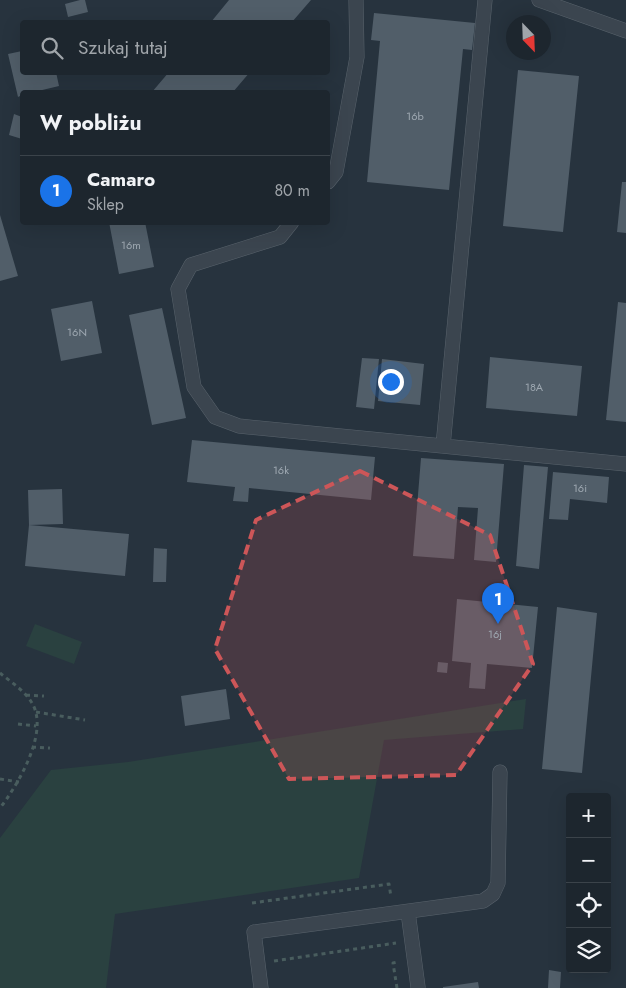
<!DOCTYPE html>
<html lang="pl">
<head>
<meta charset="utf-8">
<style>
  body { margin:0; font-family:Jost,sans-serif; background:#252e36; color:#f1f3f6 }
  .controls { position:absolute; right:15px; bottom:15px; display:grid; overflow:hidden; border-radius:5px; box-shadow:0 5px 20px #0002 }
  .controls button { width:45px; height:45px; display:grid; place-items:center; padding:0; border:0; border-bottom:1px solid #3b434a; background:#1d262e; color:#f1f3f6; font:25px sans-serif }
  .compass { position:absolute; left:506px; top:15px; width:45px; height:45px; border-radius:50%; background:#1d262e; box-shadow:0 5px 20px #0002; rotate:157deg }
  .you { position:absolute; left:390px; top:381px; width:18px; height:18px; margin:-12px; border:4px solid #fff; border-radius:50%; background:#1a73e8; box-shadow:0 0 0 8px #1a73e833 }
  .badge { display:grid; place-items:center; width:32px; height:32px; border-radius:50%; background:#1a73e8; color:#fff; font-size:16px; font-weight:700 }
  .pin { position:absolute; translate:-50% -41px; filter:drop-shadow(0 1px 2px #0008) }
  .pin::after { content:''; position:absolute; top:26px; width:18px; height:15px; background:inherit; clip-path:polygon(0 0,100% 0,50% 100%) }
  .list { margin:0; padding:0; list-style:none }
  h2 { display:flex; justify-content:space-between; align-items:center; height:65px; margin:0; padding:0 20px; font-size:21px }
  h2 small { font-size:16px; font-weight:400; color:#a0a5aa }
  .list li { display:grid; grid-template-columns:32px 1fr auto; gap:15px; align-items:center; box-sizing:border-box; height:70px; padding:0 20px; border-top:1px solid #3b434a }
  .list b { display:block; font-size:19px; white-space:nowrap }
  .list p { margin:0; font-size:16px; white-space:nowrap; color:#a0a5aa }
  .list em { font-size:16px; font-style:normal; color:#a0a5aa }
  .icon { flex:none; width:28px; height:28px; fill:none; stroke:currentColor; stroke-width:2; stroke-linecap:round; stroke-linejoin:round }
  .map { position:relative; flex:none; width:626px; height:988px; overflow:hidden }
  .search { position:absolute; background:#1d262e; box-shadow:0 5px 20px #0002; left:20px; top:20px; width:310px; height:55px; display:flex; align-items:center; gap:12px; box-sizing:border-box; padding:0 18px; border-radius:5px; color:#a0a5aa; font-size:19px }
  .panel { position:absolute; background:#1d262e; box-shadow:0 5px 20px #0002; left:20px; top:90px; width:310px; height:135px; border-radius:5px }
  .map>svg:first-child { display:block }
  .green { fill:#2a4140 }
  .building { fill:#515e69 }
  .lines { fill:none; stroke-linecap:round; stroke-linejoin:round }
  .service-casing { stroke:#59636c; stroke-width:15 }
  .path { stroke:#495d5e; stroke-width:3; stroke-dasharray:4 4; stroke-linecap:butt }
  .service { stroke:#3b454f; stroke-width:14 }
  .marked { fill:#cd5658; fill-opacity:0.2; stroke:#cd5658; stroke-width:4; stroke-dasharray:10 6; stroke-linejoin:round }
  .labels { text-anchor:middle; stroke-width:4; stroke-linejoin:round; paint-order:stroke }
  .number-label { font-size:11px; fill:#9ea8b1 }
</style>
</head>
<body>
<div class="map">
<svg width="626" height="988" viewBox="0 0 626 988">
  <rect width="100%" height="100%" fill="#27333e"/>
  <path class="green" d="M 35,624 L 82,642 L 74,664 L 26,646 Z
    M 526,699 L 523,729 L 384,740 L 359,878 L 115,914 L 106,988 L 0,988 L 0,838 L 51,770 L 128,762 Z"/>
  <path class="building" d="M 80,0 L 85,0 L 88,12 L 68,17 L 65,4 Z
    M 229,0 L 311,0 L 292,22 L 211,22 Z
    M 374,13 L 475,23 L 472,50 L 463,49 L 449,190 L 367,182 L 380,41 L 371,40 Z
    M 22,51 L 22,72 L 56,72 L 59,86 L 34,92 L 22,92 L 22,95 L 18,97 L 8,54 Z
    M 518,70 L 579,76 L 563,232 L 503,226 Z
    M 169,72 L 250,72 L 233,92 L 152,92 Z
    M 14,114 L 22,117 L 22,139 L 9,135 Z
    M 622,182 L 626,182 L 626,233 L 617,232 Z
    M 0,215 L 18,276 L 0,281 Z
    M 109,222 L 145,222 L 154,267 L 119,274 Z
    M 92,301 L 102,353 L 61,361 L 51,309 Z
    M 618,302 L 626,303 L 626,422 L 606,420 Z
    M 162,308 L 186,418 L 152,425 L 129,315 Z
    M 490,357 L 582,366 L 577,416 L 486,408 Z
    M 362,358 L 379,359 L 374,409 L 356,407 Z
    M 382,359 L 424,364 L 420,405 L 378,401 Z
    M 192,440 L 375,457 L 371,500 L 249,488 L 248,502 L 233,501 L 235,487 L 187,482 Z
    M 421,458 L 504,464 L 496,562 L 474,560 L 478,508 L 458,507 L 454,559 L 413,556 Z
    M 524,465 L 548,467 L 539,569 L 516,566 Z
    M 553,472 L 609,477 L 607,503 L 570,499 L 568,520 L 549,519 Z
    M 62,489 L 63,524 L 29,525 L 28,490 Z
    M 29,525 L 129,534 L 125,576 L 25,566 Z
    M 154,548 L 167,549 L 166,582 L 153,582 Z
    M 457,599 L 538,607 L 532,668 L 487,664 L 485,689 L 469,688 L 471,663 L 452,661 Z
    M 557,607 L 597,613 L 582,773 L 542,769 Z
    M 438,662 L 448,663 L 447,673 L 437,672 Z
    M 226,689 L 230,719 L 185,726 L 181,696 Z
    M 549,970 L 561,972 L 560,988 L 548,988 Z
    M 478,982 L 479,988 L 443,988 L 443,987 Z"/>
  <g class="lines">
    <g class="service-casing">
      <path id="service" d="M 539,0 L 626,31
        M 328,182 L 336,172 L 357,57 L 356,0
        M 292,222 L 280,237 L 191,265 L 178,289 L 194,387 L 215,417 L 239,426 L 626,464
        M 443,446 L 485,0
        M 408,912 L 418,987
        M 261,988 L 254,932 L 483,901 L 493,894 L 498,883 L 500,772"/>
    </g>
    <path class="path" d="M 0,673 C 13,684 32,695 36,713 C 43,742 17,786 0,808
      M 26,695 L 44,696
      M 36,712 L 85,720
      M 18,724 L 36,726
      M 32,747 L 50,748
      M 0,779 L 19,782
      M 252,903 L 389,884 L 391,897
      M 274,961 L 396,943
      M 397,988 L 393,963 L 397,962"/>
    <use href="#service" class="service"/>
  </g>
  <path class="marked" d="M 360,471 L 490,535 L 533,664 L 456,775 L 289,779 L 215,649 L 256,520 Z"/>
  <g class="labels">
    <g class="number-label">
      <text x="415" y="120">16b</text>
      <text x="131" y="249">16m</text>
      <text x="77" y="336">16N</text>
      <text x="534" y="391">18A</text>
      <text x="281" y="474">16k</text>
      <text x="580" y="492">16i</text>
      <text x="495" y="638">16j</text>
    </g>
  </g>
</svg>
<div class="controls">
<button>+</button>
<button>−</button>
<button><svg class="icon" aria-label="locate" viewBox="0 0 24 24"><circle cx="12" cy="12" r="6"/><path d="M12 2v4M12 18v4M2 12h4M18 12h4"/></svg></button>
<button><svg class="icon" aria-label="layers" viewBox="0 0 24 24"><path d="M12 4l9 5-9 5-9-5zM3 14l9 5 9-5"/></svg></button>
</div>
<svg class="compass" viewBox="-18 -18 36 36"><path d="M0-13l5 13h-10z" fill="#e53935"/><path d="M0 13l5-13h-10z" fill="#a0a5aa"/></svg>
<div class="you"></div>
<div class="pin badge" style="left:498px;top:624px">1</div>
<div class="search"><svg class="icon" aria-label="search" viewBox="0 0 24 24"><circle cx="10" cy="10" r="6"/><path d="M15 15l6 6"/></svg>Szukaj tutaj</div>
<section class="panel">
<h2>W pobliżu<small></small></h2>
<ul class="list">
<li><span class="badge">1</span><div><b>Camaro</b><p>Sklep</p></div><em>80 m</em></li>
</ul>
</section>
</div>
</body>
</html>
